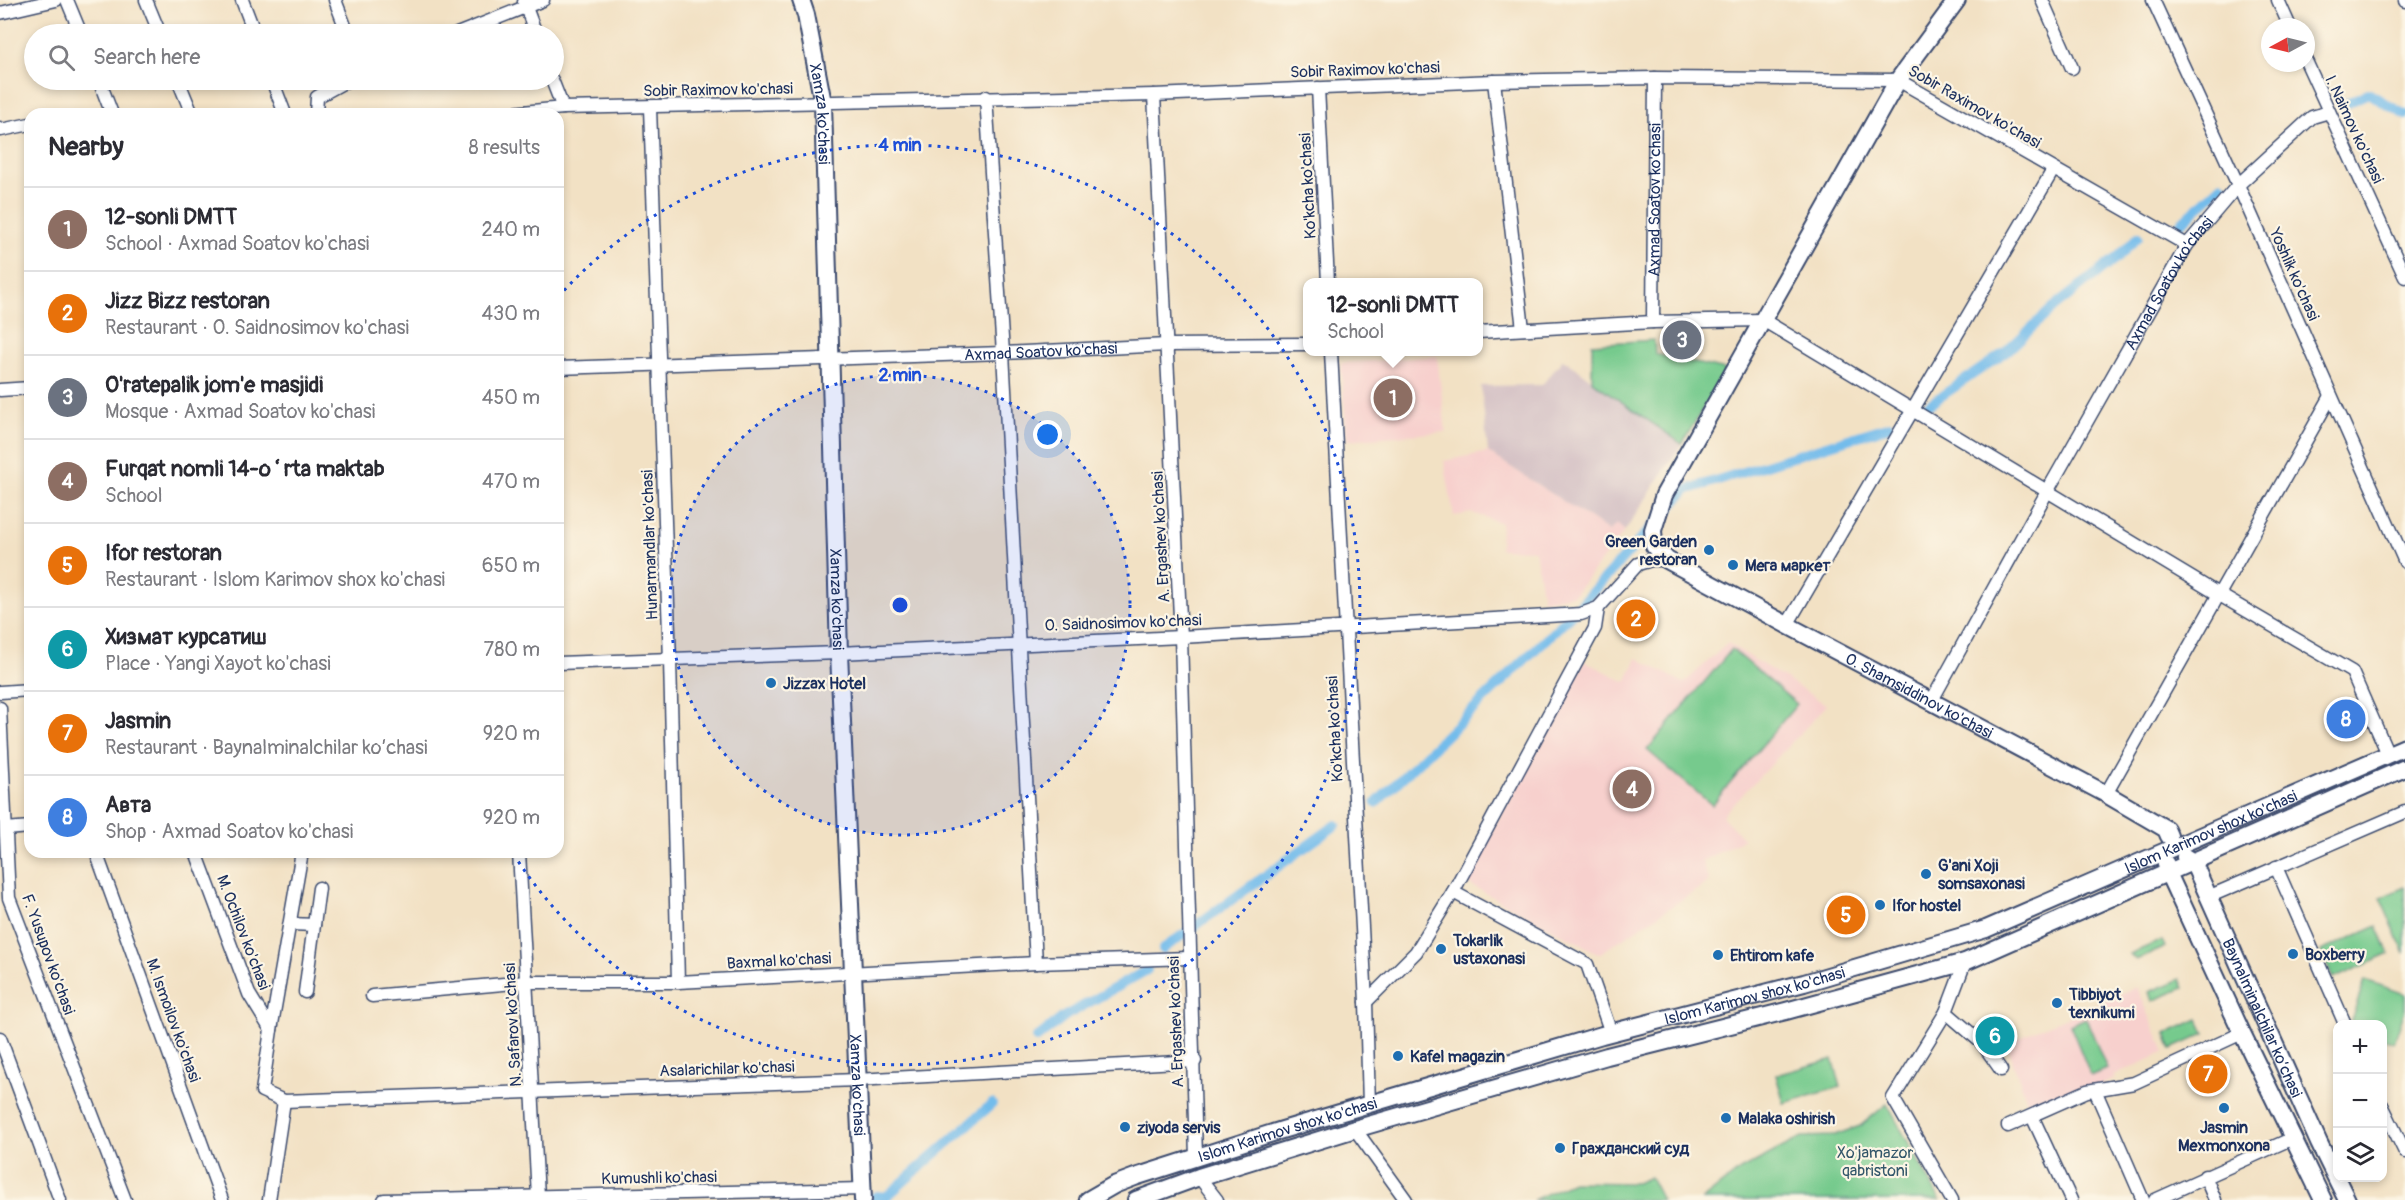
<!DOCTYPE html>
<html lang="en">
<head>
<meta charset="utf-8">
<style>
  body { margin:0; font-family:Pangolin,sans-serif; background:#f2f2f3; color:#2b2b33 }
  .controls { position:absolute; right:18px; bottom:18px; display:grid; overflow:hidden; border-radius:12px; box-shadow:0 3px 9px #0003 }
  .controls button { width:54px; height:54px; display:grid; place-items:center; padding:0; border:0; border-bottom:2px solid #e1e1e2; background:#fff; color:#2b2b33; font:30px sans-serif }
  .compass { position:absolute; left:2261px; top:18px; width:54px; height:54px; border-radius:50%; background:#fff; box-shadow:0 3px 9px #0003; rotate:263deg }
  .you { position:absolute; left:1048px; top:435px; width:21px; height:21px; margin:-15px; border:4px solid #fff; border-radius:50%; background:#1a73e8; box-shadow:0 0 0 9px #1a73e833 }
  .badge { display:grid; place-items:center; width:39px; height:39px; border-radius:50%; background:#b45309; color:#fff; font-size:20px; font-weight:700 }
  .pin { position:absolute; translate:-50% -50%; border:3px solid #fff; box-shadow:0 2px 6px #0006 }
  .popup { position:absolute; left:1303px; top:278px; width:180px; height:78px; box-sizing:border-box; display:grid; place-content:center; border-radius:12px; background:#fff; filter:drop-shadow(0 2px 4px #0005); font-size:20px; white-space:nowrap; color:#7c7c81 }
  .popup b { font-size:22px; color:#2b2b33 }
  .popup::after { content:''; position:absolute; left:50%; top:100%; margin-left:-12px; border:12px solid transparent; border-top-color:#fff }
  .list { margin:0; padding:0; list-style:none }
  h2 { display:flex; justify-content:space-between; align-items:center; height:78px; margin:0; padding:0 24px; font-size:26px }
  h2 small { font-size:20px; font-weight:400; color:#7c7c81 }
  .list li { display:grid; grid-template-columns:39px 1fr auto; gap:18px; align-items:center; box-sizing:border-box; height:84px; padding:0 24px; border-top:2px solid #e1e1e2 }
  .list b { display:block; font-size:22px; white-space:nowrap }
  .list p { margin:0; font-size:20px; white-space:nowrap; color:#7c7c81 }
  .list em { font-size:20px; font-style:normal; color:#7c7c81 }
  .icon { flex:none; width:33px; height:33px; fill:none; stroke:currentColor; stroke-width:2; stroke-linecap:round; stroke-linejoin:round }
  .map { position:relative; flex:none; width:2405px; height:1200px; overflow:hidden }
  .search { position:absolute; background:#fff; box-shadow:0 3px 9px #0003; left:24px; top:24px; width:540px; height:66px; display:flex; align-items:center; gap:15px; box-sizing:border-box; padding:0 21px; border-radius:33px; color:#7c7c81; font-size:22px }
  .panel { position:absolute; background:#fff; box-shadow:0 3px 9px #0003; left:24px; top:108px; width:540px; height:750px; border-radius:18px }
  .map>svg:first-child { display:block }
  .built { fill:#f7d0cd }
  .industrial { fill:#d2bec3 }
  .green { fill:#76ca8d; stroke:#487c76; stroke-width:1.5 }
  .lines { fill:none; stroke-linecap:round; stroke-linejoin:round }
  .stream { stroke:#73bceb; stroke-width:3 }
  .canal { stroke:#73bceb; stroke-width:10 }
  .street-casing { stroke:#3b4a6d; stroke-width:15 }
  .secondary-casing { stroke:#3b4a6d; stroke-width:20 }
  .street { stroke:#fff; stroke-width:12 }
  .secondary { stroke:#fff; stroke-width:16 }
  .ring { fill:none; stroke:#1d4ed8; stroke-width:3; stroke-dasharray:3 6 }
  .poi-dot { fill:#1f6fb2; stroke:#fcf5e5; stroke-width:2 }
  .labels { text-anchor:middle; stroke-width:4.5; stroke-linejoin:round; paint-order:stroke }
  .street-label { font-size:16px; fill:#1b2f5e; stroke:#fcf5e5 }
  .poi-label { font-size:16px; font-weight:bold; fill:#1b2f5e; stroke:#fcf5e5; text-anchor:start }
  .park-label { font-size:16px; fill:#32566a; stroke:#fcf5e5 }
  .centre { fill:#1d4ed8; stroke:#fcf5e5; stroke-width:3 }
  .ring-label { font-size:18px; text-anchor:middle; font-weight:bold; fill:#1d4ed8; stroke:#fcf5e5; stroke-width:4.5; stroke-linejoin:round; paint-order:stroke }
</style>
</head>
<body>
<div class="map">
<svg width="2405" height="1200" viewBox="0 0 2405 1200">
  <rect width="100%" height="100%" fill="#fcf5e5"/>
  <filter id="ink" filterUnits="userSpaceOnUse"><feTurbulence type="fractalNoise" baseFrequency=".0167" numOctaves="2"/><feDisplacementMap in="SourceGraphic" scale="12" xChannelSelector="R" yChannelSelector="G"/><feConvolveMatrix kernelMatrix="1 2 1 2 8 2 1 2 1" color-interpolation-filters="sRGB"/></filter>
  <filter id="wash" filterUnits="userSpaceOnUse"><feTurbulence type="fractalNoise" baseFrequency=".008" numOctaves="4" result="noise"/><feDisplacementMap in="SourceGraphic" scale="24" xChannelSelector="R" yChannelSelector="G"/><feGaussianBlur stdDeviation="1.35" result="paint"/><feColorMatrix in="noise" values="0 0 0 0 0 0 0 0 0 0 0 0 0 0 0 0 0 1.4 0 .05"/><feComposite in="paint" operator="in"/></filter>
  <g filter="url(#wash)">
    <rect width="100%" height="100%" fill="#f2e1c4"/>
    <path class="built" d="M 1437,356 L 1446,432 L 1347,440 L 1341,363 Z
      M 1488,452 L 1609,531 L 1617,523 L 1625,531 L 1574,595 L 1543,600 L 1535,550 L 1500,549 L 1501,523 L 1472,513 L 1454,516 L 1444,461 Z
      M 1728,643 L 1827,705 L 1722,816 L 1744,839 L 1702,861 L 1709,882 L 1599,954 L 1463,881 L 1532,761 L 1585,661 L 1626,682 L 1637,658 L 1684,683 Z
      M 2137,987 L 2165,1052 L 2114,1076 L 2115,1079 L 2031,1112 L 2006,1043 Z"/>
    <path class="industrial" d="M 1563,359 L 1682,444 L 1625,531 L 1617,524 L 1609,531 L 1488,452 L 1481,386 L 1542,385 Z"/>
    <path class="green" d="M 1654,340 L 1655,354 L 1726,370 L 1682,444 L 1592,381 L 1592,344 Z
      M 1732,649 L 1797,704 L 1712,805 L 1647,750 Z
      M 2405,887 L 2405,954 L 2380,898 Z
      M 2377,926 L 2389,954 L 2333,979 L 2321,951 Z
      M 2162,940 L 2165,947 L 2136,960 L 2130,954 Z
      M 2180,979 L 2184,988 L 2152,1001 L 2149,992 Z
      M 2365,980 L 2405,994 L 2405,1009 L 2394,1042 L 2383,1038 L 2382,1024 L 2350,1024 Z
      M 2086,1018 L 2107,1069 L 2091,1076 L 2070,1025 Z
      M 2198,1019 L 2205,1034 L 2172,1049 L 2166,1034 Z
      M 1833,1059 L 1841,1087 L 1784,1103 L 1776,1075 Z
      M 1887,1104 L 1940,1200 L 1702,1200 L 1740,1170 L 1802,1137 L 1832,1136 L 1860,1126 Z
      M 1650,1177 L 1662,1200 L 1533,1200 L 1573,1182 L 1636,1183 Z"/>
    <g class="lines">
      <path class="stream" d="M 1956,888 L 1958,891 L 1956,892 L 1953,890 Z
        M 1957,888 L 1960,888 L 1961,889 L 1958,891 Z
        M 1953,889 L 1954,892 L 1951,892 L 1950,891 Z"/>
      <path class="canal" d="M 2343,105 L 2368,93 L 2405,115
        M 2178,226 L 2222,185
        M 1927,406 L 2007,351 L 2054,307 L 2119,256 L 2138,237
        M 1376,803 L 1572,614 L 1686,490 L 1890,426
        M 1163,949 L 1336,825
        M 1037,1038 L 1065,1016 L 1147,970
        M 868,1200 L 877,1196 L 886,1197 L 992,1104"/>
    </g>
  </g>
  <g filter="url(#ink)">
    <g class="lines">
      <g class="street-casing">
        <g id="street">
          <path d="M 67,0 L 81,34"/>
          <path d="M 146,0 L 160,34"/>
          <path d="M 242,0 L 255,34"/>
          <path d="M 335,0 L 348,34"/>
          <path d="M 2042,0 L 2072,68"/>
          <path d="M 2153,0 L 2238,185 L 2405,562"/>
          <path d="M 2278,0 L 2290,27"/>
          <path d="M 2405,0 L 2405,1"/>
          <path d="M 524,2 L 536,34"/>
          <path d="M 0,13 L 56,0"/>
          <path d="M 457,34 L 543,0"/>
          <path d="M 2306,61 L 2405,277"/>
          <path d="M 99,80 L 112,114"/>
          <path d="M 178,80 L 192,114"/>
          <path d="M 272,80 L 285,114"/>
          <path d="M 552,80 L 563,108"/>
          <path d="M 1494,81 L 1523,329"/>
          <path d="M 1318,88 L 1328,282"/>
          <path d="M 1154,95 L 1181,637 L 1196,1157"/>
          <path d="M 986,97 L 1003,353 L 1036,963"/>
          <path d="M 650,108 L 670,660 L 678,982"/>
          <path d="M 316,114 L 317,97 L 348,80"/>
          <path d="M 502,114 L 563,108 L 1154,95 L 1494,81 L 1655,78 L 1898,80 L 2187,245"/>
          <path d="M 0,128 L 1,130 L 30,124"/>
          <path id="s1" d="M 1653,322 L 1655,78"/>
          <path d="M 1478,332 L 1653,322 L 1763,320 L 2218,594 L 2352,672 L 2388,754"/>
          <path d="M 1331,352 L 1366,1002 L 1369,1105"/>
          <path id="s2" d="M 558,368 L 1003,353 L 1167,345 L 1308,344"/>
          <path d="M 0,390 L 30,388"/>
          <path d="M 1787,625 L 2053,170"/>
          <path d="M 558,663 L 839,653 L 1181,637 L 1581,614 L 1598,608 L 1638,564 L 1651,560 L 1667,560"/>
          <path d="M 0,692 L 30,690"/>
          <path id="s3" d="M 1931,702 L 2048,490 L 2187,245 L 2238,185 L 2312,117 L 2329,112"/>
          <path d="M 0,708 L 9,898 L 125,1200"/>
          <path d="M 2106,794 L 2331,396"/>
          <path d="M 6,829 L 30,827"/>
          <path d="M 96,852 L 222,1200"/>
          <path d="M 196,852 L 249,994 L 271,1030 L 262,1091 L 284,1101 L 857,1080 L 1195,1061"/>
          <path d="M 519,852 L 538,1196"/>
          <path d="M 2276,867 L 2345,1024"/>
          <path d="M 1453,892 L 1587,964 L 1611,1033"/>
          <path d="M 2208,897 L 2405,812"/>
          <path d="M 291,924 L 314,925 L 305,992"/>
          <path d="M 314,925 L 319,888"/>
          <path d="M 372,996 L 526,982 L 678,982 L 1036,963 L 1189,958"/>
          <path d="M 1366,1002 L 1416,952 L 1453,892 L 1595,628 L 1598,608"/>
          <path d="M 1946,1012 L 1982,1043 L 2001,1070"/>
          <path d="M 271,1030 L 302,852"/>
          <path d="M 0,1038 L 60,1200"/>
          <path d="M 2095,1090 L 2143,1200"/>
          <path d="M 2382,1105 L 2405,1152"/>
          <path d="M 2032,1116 L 2071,1200"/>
          <path d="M 2008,1126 L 2087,1091 L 2134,1083 L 2242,1033"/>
          <path d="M 1355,1129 L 1406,1200"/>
          <path d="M 2205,1176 L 2215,1200"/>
          <path d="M 1199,1177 L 1217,1200"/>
          <path d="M 269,1200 L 284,1101"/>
          <path d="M 384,1200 L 863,1189"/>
          <path d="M 1952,1200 L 1893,1098 L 1946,1012 L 1965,962"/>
          <path d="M 2155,1200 L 2293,1138"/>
        </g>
      </g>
      <g class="secondary-casing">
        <g id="secondary">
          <path id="s4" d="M 801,0 L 806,15 L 823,103 L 839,653 L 863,1200"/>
          <path id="s5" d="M 1957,0 L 1898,80 L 1664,495 L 1653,530 L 1654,546 L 1667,560 L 1787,625 L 2106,794 L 2166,829 L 2169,836"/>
          <path id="s6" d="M 2185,857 L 2193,862 L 2319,1143 L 2347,1200"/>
          <path d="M 2166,864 L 2168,873 L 2242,1033 L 2323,1200"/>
          <path id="s7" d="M 1088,1200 L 1114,1185 L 1135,1177 L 1282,1130 L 1602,1035 L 1804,983 L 1986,929 L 2405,747"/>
          <path d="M 1136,1200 L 1199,1177 L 1355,1129 L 1607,1056 L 1786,1011 L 1965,962 L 2405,768"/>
        </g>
      </g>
      <use href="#street" class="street"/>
      <use href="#secondary" class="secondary"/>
    </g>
  </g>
  <circle cx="900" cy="605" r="230" fill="#1d4ed8" fill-opacity=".12"/>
  <g class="ring">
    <circle cx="900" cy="605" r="230"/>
    <path d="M558 297A460 460 0 1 1 512 852"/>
  </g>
  <g class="poi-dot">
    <circle cx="1709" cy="550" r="6"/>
    <circle cx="1733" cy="565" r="6"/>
    <circle cx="771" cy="683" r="6"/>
    <circle cx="1926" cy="874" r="6"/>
    <circle cx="1880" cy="905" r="6"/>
    <circle cx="1441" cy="949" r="6"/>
    <circle cx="2293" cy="954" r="6"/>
    <circle cx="1718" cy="955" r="6"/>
    <circle cx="2057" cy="1003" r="6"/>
    <circle cx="1398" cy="1056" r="6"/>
    <circle cx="2224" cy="1108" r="6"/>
    <circle cx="1726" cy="1118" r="6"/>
    <circle cx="1125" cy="1127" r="6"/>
    <circle cx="1560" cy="1148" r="6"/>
  </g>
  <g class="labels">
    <g class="street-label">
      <text transform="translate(1365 69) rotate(-2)" y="6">Sobir Raximov ko'chasi</text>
      <text transform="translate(718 89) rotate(-1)" y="6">Sobir Raximov ko'chasi</text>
      <text transform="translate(1975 106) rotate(30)" y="6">Sobir Raximov ko'chasi</text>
      <text dy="6" stroke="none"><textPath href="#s4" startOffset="116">Xamza ko'chasi</textPath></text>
      <text transform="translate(2355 129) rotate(65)" y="6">I. Naimov ko'chasi</text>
      <text transform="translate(1307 186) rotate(-93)" y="6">Ko'kcha ko'chasi</text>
      <text dy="6" stroke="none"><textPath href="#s1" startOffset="122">Axmad Soatov ko'chasi</textPath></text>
      <text transform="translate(2295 274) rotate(66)" y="6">Yoshlik ko'chasi</text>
      <text dy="6" stroke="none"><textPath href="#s3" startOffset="482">Axmad Soatov ko'chasi</textPath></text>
      <text dy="6" stroke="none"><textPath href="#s2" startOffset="483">Axmad Soatov ko'chasi</textPath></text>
      <text transform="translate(1160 537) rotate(-93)" y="6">A. Ergashev ko'chasi</text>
      <text transform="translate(649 545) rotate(-92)" y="6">Hunarmandlar ko'chasi</text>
      <text dy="6" stroke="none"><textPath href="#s4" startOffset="602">Xamza ko'chasi</textPath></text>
      <text transform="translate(1123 622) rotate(-2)" y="6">O. Saidnosimov ko'chasi</text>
      <text dy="6" stroke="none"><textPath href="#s5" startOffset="934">O. Shamsiddinov ko'chasi</textPath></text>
      <text transform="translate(1334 729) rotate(-93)" y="6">Ko'kcha ko'chasi</text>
      <text dy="6" stroke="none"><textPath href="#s7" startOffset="1184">Islom Karimov shox ko'chasi</textPath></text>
      <text transform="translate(244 932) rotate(69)" y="6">M. Ochilov ko'chasi</text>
      <text transform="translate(49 954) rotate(70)" y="6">F. Yusupov ko'chasi</text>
      <text transform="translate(779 960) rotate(-3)" y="6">Baxmal ko'chasi</text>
      <text dy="6" stroke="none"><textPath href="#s7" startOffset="698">Islom Karimov shox ko'chasi</textPath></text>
      <text dy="6" stroke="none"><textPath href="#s6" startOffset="180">Baynalminalchilar ko’chasi</textPath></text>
      <text transform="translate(174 1020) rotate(70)" y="6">M. Ismoilov ko'chasi</text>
      <text transform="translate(1175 1022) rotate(-92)" y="6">A. Ergashev ko'chasi</text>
      <text transform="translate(512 1025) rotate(-93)" y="6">N. Safarov ko'chasi</text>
      <text transform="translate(727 1068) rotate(-2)" y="6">Asalarichilar ko'chasi</text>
      <text dy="6" stroke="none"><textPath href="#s4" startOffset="1088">Xamza ko'chasi</textPath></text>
      <text dy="6" stroke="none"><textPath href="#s7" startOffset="212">Islom Karimov shox ko'chasi</textPath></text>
      <text transform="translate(659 1177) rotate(-1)" y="6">Kumushli ko'chasi</text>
    </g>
    <g class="poi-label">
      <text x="1697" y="547" text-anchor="end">Green Garden<tspan x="1697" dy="18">restoran</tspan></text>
      <text x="1745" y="571">Мега маркет</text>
      <text x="783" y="689">Jizzax Hotel</text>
      <text x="1938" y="871">G'ani Xoji<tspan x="1938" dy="18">somsaxonasi</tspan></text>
      <text x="1892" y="911">Ifor hostel</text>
      <text x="1453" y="946">Tokarlik<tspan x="1453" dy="18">ustaxonasi</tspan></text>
      <text x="2305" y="960">Boxberry</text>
      <text x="1730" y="961">Ehtirom kafe</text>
      <text x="2069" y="1000">Tibbiyot<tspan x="2069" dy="18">texnikumi</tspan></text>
      <text x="1410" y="1062">Kafel magazin</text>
      <text x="1738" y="1124">Malaka oshirish</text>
      <text x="1137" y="1133">ziyoda servis</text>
      <text x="2224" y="1133" text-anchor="middle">Jasmin<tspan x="2224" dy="18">Mexmonxona</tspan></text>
      <text x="1572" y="1154">Гражданский суд</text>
    </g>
    <g class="park-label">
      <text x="1875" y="1158">Xo'jamazor<tspan x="1875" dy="18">qabristoni</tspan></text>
    </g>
  </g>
  <circle cx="900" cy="605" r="9" class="centre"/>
  <g class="ring-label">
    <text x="900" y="151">4 min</text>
    <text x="900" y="381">2 min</text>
  </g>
</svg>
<div class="controls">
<button>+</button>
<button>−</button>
<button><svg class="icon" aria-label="layers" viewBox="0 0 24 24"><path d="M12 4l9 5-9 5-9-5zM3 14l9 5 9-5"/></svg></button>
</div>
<svg class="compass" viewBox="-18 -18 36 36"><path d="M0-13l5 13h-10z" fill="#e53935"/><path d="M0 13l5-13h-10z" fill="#7c7c81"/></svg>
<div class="you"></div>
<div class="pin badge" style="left:1393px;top:398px;background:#8d6e63">1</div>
<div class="popup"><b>12-sonli DMTT</b>School</div>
<div class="pin badge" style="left:1636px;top:619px;background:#e8710a">2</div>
<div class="pin badge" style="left:1682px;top:340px;background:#6b7280">3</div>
<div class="pin badge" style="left:1632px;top:789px;background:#8d6e63">4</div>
<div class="pin badge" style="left:1846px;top:915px;background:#e8710a">5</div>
<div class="pin badge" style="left:1995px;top:1036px;background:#0f9aa8">6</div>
<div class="pin badge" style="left:2208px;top:1074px;background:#e8710a">7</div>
<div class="pin badge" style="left:2346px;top:719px;background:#3f7fe0">8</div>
<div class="search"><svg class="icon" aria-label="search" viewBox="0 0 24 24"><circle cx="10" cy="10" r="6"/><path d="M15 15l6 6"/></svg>Search here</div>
<section class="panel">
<h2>Nearby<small>8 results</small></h2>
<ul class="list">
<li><span class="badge" style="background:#8d6e63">1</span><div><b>12-sonli DMTT</b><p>School · Axmad Soatov ko'chasi</p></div><em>240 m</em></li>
<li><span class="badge" style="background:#e8710a">2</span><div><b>Jizz Bizz restoran</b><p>Restaurant · O. Saidnosimov ko'chasi</p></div><em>430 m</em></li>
<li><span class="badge" style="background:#6b7280">3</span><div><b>O'ratepalik jom'e masjidi</b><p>Mosque · Axmad Soatov ko'chasi</p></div><em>450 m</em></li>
<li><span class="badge" style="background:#8d6e63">4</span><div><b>Furqat nomli 14-oʻrta maktab</b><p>School</p></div><em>470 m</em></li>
<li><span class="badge" style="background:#e8710a">5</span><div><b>Ifor restoran</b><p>Restaurant · Islom Karimov shox ko'chasi</p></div><em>650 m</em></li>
<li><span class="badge" style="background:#0f9aa8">6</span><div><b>Хизмат курсатиш</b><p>Place · Yangi Xayot ko'chasi</p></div><em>780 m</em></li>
<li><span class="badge" style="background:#e8710a">7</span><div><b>Jasmin</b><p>Restaurant · Baynalminalchilar ko’chasi</p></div><em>920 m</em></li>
<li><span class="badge" style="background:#3f7fe0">8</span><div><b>Авта</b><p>Shop · Axmad Soatov ko'chasi</p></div><em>920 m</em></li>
</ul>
</section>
</div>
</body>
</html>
